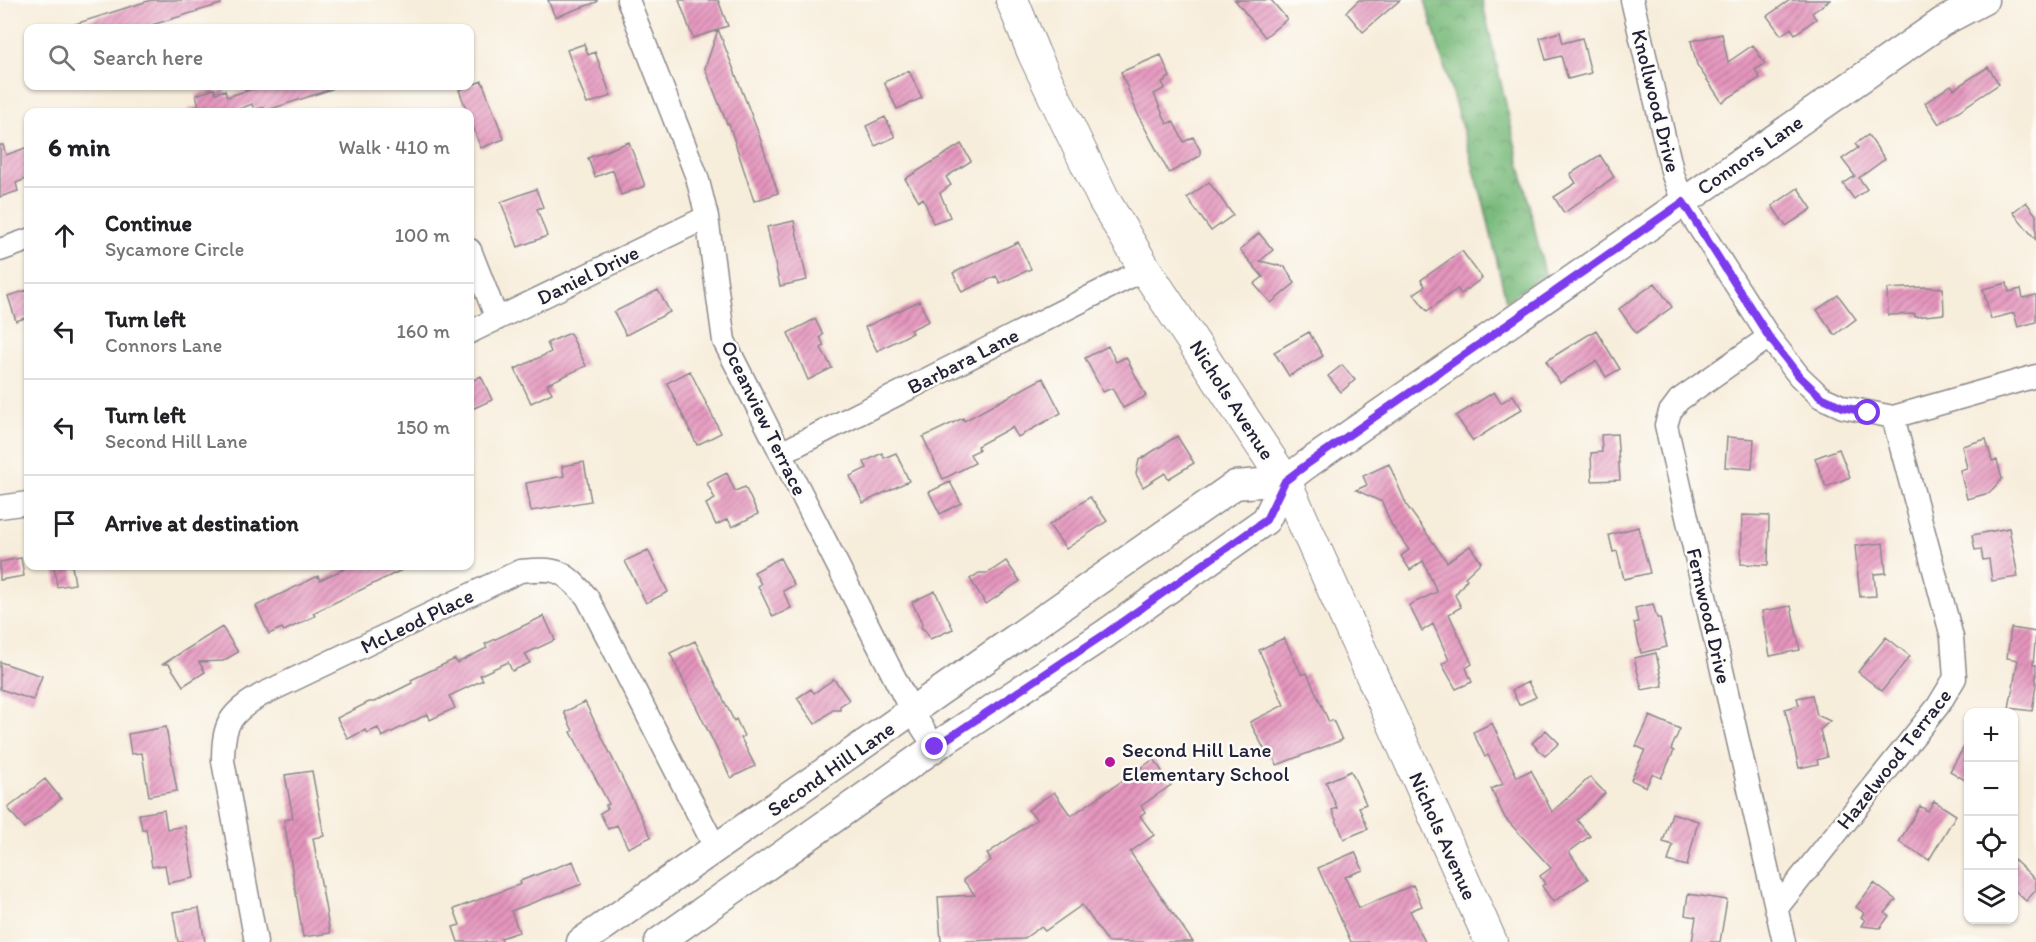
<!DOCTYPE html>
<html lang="en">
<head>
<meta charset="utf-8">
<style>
  body { margin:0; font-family:Itim,sans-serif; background:#f6f6f6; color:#202124 }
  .controls { position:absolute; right:18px; bottom:18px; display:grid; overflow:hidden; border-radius:12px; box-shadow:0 2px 4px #0004 }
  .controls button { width:54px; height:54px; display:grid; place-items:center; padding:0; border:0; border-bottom:2px solid #e0e0e0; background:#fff; color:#202124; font:30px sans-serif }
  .stop { position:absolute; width:18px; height:18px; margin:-14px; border:4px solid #7c3aed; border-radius:50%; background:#fff }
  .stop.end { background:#7c3aed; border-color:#fff; box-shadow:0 2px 6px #0008 }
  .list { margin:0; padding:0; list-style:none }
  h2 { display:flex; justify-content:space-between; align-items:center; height:78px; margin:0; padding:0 24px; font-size:26px }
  h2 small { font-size:20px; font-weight:400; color:#757577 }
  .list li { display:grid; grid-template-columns:39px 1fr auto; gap:18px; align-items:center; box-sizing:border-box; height:96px; padding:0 24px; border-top:2px solid #e0e0e0 }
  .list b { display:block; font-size:22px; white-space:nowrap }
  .list p { margin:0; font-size:20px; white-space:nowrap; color:#757577 }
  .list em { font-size:20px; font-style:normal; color:#757577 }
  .icon { flex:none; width:33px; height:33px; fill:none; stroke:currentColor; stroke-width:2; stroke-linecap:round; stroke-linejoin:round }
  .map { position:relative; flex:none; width:2036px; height:942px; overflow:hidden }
  .search { position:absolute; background:#fff; box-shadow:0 2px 4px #0004; left:24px; top:24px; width:450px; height:66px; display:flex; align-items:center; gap:15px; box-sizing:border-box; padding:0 21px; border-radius:12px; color:#757577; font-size:22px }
  .panel { position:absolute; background:#fff; box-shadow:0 2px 4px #0004; left:24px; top:108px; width:450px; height:462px; border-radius:12px }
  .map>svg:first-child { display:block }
  .forest { fill:url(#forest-crowns); stroke:#4e6e5c; stroke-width:1.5 }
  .building { fill:url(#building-hatch) }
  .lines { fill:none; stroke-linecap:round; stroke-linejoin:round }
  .minor-casing { stroke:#8c888b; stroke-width:25 }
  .tertiary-casing { stroke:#8c888b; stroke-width:31 }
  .secondary-casing { stroke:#8c888b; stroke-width:34 }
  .minor { stroke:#fff; stroke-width:22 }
  .tertiary { stroke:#fff; stroke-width:28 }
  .secondary { stroke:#fff; stroke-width:32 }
  .route { stroke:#7c3aed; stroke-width:8 }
  .poi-dot { fill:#b5179e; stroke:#fdfcf7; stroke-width:2 }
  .labels { text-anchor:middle; stroke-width:5; stroke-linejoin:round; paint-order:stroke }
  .street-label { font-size:21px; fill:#22223b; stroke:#fdfcf7 }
  .poi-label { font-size:21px; fill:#22223b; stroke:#fdfcf7; text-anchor:start }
</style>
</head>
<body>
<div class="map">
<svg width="2036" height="942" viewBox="0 0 2036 942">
  <defs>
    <pattern id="forest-crowns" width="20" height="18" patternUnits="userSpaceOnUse" patternTransform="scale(1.5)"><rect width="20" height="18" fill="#7abb7d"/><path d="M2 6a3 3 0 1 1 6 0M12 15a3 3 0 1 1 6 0" fill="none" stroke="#649868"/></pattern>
    <pattern id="building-hatch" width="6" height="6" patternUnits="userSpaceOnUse" patternTransform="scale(1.5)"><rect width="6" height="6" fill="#e595bd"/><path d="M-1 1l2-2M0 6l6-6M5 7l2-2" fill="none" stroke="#b9799b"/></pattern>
  </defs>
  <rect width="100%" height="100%" fill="#fdfcf7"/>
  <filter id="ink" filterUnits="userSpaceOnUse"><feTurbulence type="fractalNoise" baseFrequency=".0167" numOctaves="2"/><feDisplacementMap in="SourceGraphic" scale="12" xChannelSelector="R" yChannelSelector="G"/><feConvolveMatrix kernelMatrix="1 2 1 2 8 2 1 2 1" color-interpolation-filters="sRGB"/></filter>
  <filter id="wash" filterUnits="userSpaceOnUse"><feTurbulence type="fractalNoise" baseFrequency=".008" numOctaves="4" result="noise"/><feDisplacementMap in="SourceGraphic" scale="24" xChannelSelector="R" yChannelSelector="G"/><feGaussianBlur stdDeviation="1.35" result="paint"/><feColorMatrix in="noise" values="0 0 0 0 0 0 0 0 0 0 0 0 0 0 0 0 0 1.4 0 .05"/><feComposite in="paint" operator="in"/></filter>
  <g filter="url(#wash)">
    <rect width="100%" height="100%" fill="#f7eddb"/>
    <path class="forest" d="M 1425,0 L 1482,0 L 1545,274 L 1506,301 L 1484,204 Z"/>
    <g id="blocks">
      <path class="building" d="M 151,0 L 220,0 L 221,4 L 142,28 L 72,28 L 72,25 Z
        M 548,0 L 597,0 L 597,2 L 555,17 Z
        M 679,0 L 718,0 L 728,26 L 718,29 L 758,132 L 778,193 L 754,201 L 729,124 L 727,124 L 705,68 L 718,30 L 693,38 Z
        M 1235,0 L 1271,0 L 1287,19 L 1265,37 Z
        M 1359,0 L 1400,0 L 1363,32 L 1346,12 Z
        M 1790,0 L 1830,0 L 1812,13 L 1816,19 L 1795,34 L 1791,28 L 1781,35 L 1767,16 Z
        M 1560,32 L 1563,43 L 1582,38 L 1591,73 L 1568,79 L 1561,56 L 1546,60 L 1540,38 Z
        M 1722,34 L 1728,62 L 1753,45 L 1765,64 L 1755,70 L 1760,78 L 1722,102 L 1697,65 L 1691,41 Z
        M 584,44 L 588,55 L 595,52 L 611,96 L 587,104 L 567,50 Z
        M 1161,55 L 1170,77 L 1162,82 L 1165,88 L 1154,94 L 1167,124 L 1173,121 L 1184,142 L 1193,137 L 1200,150 L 1200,156 L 1169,173 L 1139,117 L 1121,72 Z
        M 1988,67 L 1999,84 L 1939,124 L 1925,103 L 1951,85 L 1954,89 Z
        M 909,71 L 922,98 L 897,109 L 884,82 Z
        M 482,81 L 504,139 L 481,148 L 459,90 Z
        M 261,86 L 332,86 L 332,89 L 265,111 L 264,107 L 254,110 L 252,104 L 232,112 L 189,112 L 188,109 L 199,106 L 196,95 L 214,89 L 216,93 L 225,90 L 227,97 Z
        M 885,117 L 895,137 L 875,146 L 866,126 Z
        M 1868,135 L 1885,159 L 1859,178 L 1867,189 L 1854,199 L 1843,184 L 1855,176 L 1842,159 L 1858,148 L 1855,144 Z
        M 629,142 L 645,186 L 621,195 L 613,170 L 595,177 L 588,158 Z
        M 961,144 L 971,161 L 946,177 L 951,185 L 940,193 L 950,217 L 933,223 L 923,198 L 919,201 L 905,179 Z
        M 0,145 L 3,145 L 6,155 L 28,147 L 28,178 L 16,183 L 18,191 L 0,197 Z
        M 1600,155 L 1614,177 L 1564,213 L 1554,197 L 1576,183 L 1570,174 Z
        M 1209,182 L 1233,215 L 1211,231 L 1187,198 Z
        M 1798,188 L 1812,209 L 1786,226 L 1772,206 Z
        M 536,189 L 543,207 L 537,209 L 547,236 L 518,247 L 501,202 Z
        M 2026,202 L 2036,215 L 2036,240 L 2013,212 Z
        M 794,221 L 807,280 L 780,286 L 767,227 Z
        M 1259,233 L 1273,250 L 1260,261 L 1285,267 L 1295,283 L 1271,303 L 1254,284 L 1263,277 L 1240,250 Z
        M 1018,242 L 1031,269 L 1000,283 L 996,276 L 962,292 L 953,273 Z
        M 1462,251 L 1482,278 L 1461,294 L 1457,289 L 1427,311 L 1414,294 L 1425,286 L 1421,280 Z
        M 1655,283 L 1672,307 L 1636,333 L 1619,309 Z
        M 2007,283 L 2009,292 L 2021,289 L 2023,298 L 2036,295 L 2036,322 L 2018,327 L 2014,313 L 1991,319 L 1983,289 Z
        M 1925,287 L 1943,288 L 1944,314 L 1915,317 L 1915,314 L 1888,315 L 1887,289 Z
        M 28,290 L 28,317 L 16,321 L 8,296 Z
        M 658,290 L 670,312 L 626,335 L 614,312 Z
        M 1838,295 L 1856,319 L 1835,335 L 1817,310 Z
        M 919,301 L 929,321 L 910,330 L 912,333 L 877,351 L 865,327 Z
        M 815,319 L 823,335 L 820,337 L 824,346 L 821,348 L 832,368 L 808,380 L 788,333 Z
        M 1596,330 L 1620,369 L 1606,377 L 1596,361 L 1560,383 L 1546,361 Z
        M 1309,332 L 1323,356 L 1289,376 L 1274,352 Z
        M 570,333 L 586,366 L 547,384 L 552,393 L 531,403 L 515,369 L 551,352 L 547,343 Z
        M 1108,346 L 1116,362 L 1126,357 L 1146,396 L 1123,408 L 1112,388 L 1103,392 L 1085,358 Z
        M 1342,365 L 1355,380 L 1341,392 L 1328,376 Z
        M 690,371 L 721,433 L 697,445 L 667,383 Z
        M 481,376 L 492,400 L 470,410 L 470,382 Z
        M 1043,378 L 1061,413 L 1018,437 L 1012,427 L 977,446 L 979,450 L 970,454 L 975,463 L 943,479 L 923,437 L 963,418 L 964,421 Z
        M 1494,392 L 1501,403 L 1513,395 L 1522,409 L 1473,441 L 1456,416 Z
        M 1617,434 L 1620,480 L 1592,481 L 1591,453 L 1602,452 L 1601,435 Z
        M 1177,436 L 1194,463 L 1168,479 L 1165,473 L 1143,487 L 1136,474 L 1139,460 Z
        M 1727,437 L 1754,439 L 1752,469 L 1725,467 Z
        M 1986,439 L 1992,461 L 1997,460 L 2002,479 L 1989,493 L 1967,499 L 1960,470 L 1967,468 L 1962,446 Z
        M 1839,449 L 1850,477 L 1826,487 L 1815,458 Z
        M 882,453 L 884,458 L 896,453 L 909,481 L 863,503 L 850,476 L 867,468 L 864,462 Z
        M 584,462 L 591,501 L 531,511 L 526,483 L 564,476 L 562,466 Z
        M 1389,464 L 1407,506 L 1447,562 L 1470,546 L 1481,562 L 1465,577 L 1467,579 L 1455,595 L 1461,607 L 1449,614 L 1472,664 L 1466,668 L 1472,682 L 1456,689 L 1442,664 L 1449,660 L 1433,624 L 1422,631 L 1409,605 L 1437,592 L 1423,561 L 1410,570 L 1401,556 L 1409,550 L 1391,524 L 1382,502 L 1356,490 L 1367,485 L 1363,476 Z
        M 727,473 L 735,491 L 745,487 L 758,514 L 732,527 L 728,519 L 716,525 L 706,504 L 715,499 L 707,483 Z
        M 950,482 L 961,503 L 940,514 L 929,492 Z
        M 1090,497 L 1107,521 L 1066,549 L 1049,525 Z
        M 1742,515 L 1769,516 L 1768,565 L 1741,564 Z
        M 1638,527 L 1650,573 L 1624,579 L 1617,551 L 1613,552 L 1609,535 Z
        M 2009,528 L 2018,577 L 1992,581 L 1989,559 L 1983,560 L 1981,549 L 1975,550 L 1972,535 Z
        M 1883,543 L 1886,573 L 1874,574 L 1876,596 L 1860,597 L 1855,546 Z
        M 648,550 L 668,592 L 646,603 L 625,561 Z
        M 21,558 L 24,576 L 0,580 L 0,562 Z
        M 780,558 L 794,585 L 783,591 L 791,608 L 773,617 L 758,586 L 761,584 L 754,572 Z
        M 1006,561 L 1020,581 L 986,604 L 970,579 L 979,573 L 988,573 Z
        M 54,566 L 72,566 L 75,584 L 57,587 Z
        M 350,566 L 410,566 L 313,613 L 315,616 L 284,631 L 282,628 L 269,634 L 256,606 L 318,576 L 320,580 Z
        M 935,591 L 953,629 L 930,639 L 925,630 L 921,628 L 922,623 L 912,602 Z
        M 1653,604 L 1657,618 L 1660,618 L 1667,647 L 1641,653 L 1634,623 L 1638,622 L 1635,608 Z
        M 1791,606 L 1800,650 L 1770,656 L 1762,611 Z
        M 544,616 L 555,640 L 525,654 L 530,663 L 512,671 L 508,662 L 480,675 L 483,680 L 449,696 L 455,708 L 430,720 L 428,714 L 382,737 L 378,728 L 367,733 L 365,730 L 348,739 L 337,718 L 369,702 L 374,702 L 412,683 L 411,680 L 455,659 L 457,663 L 487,648 L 485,644 Z
        M 222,627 L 238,652 L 223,661 L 199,662 L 205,672 L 183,686 L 169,664 L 163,664 Z
        M 2011,628 L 2036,632 L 2033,665 L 2036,665 L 2036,685 L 2032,711 L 2009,708 L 2018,660 L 2007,658 Z
        M 1886,637 L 1910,656 L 1882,691 L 1858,672 Z
        M 1284,638 L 1302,675 L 1307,673 L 1329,722 L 1333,720 L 1342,740 L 1277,765 L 1273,756 L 1269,758 L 1250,722 L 1284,705 L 1259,650 Z
        M 695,641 L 734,721 L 736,719 L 744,736 L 741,738 L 755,766 L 731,778 L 670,653 Z
        M 1656,653 L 1663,686 L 1642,690 L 1634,658 Z
        M 0,662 L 42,676 L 33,700 L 0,689 Z
        M 834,679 L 849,700 L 840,706 L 840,710 L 833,710 L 815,724 L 797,698 L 811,689 L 814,693 Z
        M 1528,682 L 1536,697 L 1519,705 L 1512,690 Z
        M 1812,695 L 1817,715 L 1830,721 L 1820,730 L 1827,757 L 1817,760 L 1818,764 L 1799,768 L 1785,709 L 1799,705 L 1797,698 Z
        M 585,702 L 651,837 L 628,848 L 617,825 L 608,829 L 600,813 L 607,809 L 606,805 L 609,804 L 571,732 L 573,731 L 564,712 Z
        M 1650,716 L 1680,729 L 1671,749 L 1674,751 L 1661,778 L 1652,774 L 1646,787 L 1631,780 L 1645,750 L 1636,746 Z
        M 1492,723 L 1517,777 L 1531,770 L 1552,812 L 1590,777 L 1605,793 L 1577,820 L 1590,836 L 1569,852 L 1588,879 L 1553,902 L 1542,886 L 1545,884 L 1540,876 L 1551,868 L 1505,818 L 1491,789 L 1503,784 L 1488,755 L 1485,757 L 1473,732 Z
        M 166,727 L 177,791 L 149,796 L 142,753 L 131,754 L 128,734 Z
        M 1546,730 L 1559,743 L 1545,756 L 1532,743 Z
        M 1968,740 L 1968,782 L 1950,771 Z
        M 1154,759 L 1171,785 L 1141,806 L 1145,812 L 1140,816 L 1154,835 L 1130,852 L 1193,942 L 1108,942 L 1082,905 L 1045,931 L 1041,927 L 1023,939 L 941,942 L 938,897 L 975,895 L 963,880 L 991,860 L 987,854 L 1037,819 L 1028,810 L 1054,792 L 1071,816 Z
        M 312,771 L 324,836 L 313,838 L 330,933 L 303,937 L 284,820 L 293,818 L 285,775 Z
        M 1351,771 L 1366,804 L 1359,807 L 1368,829 L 1344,839 L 1332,810 L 1337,808 L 1326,782 Z
        M 45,779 L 61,799 L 24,828 L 8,808 Z
        M 1934,801 L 1956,815 L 1929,860 L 1899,842 L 1920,806 L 1928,811 Z
        M 164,810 L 167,829 L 185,826 L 194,878 L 168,883 L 165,865 L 152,867 L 146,829 L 142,829 L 139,814 Z
        M 1672,813 L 1698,821 L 1687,866 L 1668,861 L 1673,845 L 1663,842 Z
        M 1355,852 L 1363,870 L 1345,877 L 1359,908 L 1413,885 L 1422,906 L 1410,911 L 1425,942 L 1351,942 L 1318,868 Z
        M 2013,859 L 2036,880 L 2036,890 L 2026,901 L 2013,889 Z
        M 573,861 L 582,884 L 511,911 L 519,932 L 501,938 L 502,942 L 458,942 L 453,927 L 460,925 L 454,909 L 521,884 L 520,881 Z
        M 1874,883 L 1896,900 L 1885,913 L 1889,916 L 1880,928 L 1861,926 L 1865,920 L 1861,917 L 1864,913 L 1856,907 Z
        M 1688,894 L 1727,900 L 1720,942 L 1692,942 L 1696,917 L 1685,915 Z
        M 199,908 L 205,942 L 178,942 L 173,912 Z"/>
    </g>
  </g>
  <g filter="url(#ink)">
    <use href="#blocks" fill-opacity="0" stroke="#8c888b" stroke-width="1.5"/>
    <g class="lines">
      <g class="minor-casing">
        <path id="minor" d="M 628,0 L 697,177 L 707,217 L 724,341 L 912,712 L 935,747
          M 1632,0 L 1673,175 L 1683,202 L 1769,337 L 1799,376 L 1821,397 L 1843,407 L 1893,417 L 2036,376
          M 0,250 L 28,240
          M 470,250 L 497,319
          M 470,332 L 707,217
          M 1769,337 L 1679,400 L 1670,412 L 1666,425 L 1784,942
          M 781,453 L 1145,269
          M 0,507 L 28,503
          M 1776,909 L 1938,706 L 1955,678 L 1952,637 L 1893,417
          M 256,942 L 223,761 C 223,724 229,714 261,695 L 520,571 C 558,568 562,569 587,597 L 716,849"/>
      </g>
      <g class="tertiary-casing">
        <path id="tertiary" d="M 581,942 L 1235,485 L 1285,481
          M 659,942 L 935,747 L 1105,634 L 1266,520 L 1285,481 L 1306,465 L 1942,22 L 1984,0"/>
      </g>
      <g class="secondary-casing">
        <path id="secondary" d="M 1012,0 L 1034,54 L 1104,200 L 1145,269 L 1285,481 L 1491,942"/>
      </g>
      <use href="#minor" class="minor"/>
      <use href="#tertiary" class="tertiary"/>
      <use href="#secondary" class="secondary"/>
    </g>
  </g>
  <g class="lines" filter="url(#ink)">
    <path class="route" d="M 935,747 L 1105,634 L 1266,520 L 1285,481 L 1306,465 L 1683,202 L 1769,337 L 1799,376 L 1821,397 L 1843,407 L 1868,413"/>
  </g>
  <circle class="poi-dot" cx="1110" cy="762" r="6"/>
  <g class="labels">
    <g class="street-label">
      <text transform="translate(1656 101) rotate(76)" y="7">Knollwood Drive</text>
      <text transform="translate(1750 155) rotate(-35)" y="7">Connors Lane</text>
      <text transform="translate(588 275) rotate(-26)" y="7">Daniel Drive</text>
      <text transform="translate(963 361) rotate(-27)" y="7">Barbara Lane</text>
      <text transform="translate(1232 400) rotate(57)" y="7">Nichols Avenue</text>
      <text transform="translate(764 418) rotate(64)" y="7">Oceanview Terrace</text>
      <text transform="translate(1709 616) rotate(77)" y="7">Fernwood Drive</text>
      <text transform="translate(417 621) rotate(-26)" y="7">McLeod Place</text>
      <text transform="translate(1894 759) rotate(-52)" y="7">Hazelwood Terrace</text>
      <text transform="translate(831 769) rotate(-35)" y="7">Second Hill Lane</text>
      <text transform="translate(1443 836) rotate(66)" y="7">Nichols Avenue</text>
    </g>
    <g class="poi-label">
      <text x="1122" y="757">Second Hill Lane<tspan x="1122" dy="24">Elementary School</tspan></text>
    </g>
  </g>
</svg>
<div class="controls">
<button>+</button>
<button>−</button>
<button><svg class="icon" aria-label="locate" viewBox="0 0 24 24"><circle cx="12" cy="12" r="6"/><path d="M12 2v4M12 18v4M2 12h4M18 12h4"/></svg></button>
<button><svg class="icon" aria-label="layers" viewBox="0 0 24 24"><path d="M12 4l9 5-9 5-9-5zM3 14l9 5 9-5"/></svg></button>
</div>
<div class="stop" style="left:1868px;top:413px"></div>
<div class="stop end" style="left:935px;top:747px"></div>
<div class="search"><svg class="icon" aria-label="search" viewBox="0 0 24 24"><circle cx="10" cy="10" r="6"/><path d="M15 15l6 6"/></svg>Search here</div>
<section class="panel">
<h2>6 min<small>Walk · 410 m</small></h2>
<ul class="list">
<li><svg class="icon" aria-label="ahead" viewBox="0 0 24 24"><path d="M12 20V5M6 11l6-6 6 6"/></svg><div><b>Continue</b><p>Sycamore Circle</p></div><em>100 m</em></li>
<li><svg class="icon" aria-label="left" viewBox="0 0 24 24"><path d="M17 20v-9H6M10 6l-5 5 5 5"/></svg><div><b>Turn left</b><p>Connors Lane</p></div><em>160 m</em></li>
<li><svg class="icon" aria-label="left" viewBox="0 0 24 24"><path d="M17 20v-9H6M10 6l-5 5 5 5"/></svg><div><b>Turn left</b><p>Second Hill Lane</p></div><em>150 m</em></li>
<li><svg class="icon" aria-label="arrive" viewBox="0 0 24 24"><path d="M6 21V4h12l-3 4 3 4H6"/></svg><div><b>Arrive at destination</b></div></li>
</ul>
</section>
</div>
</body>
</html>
